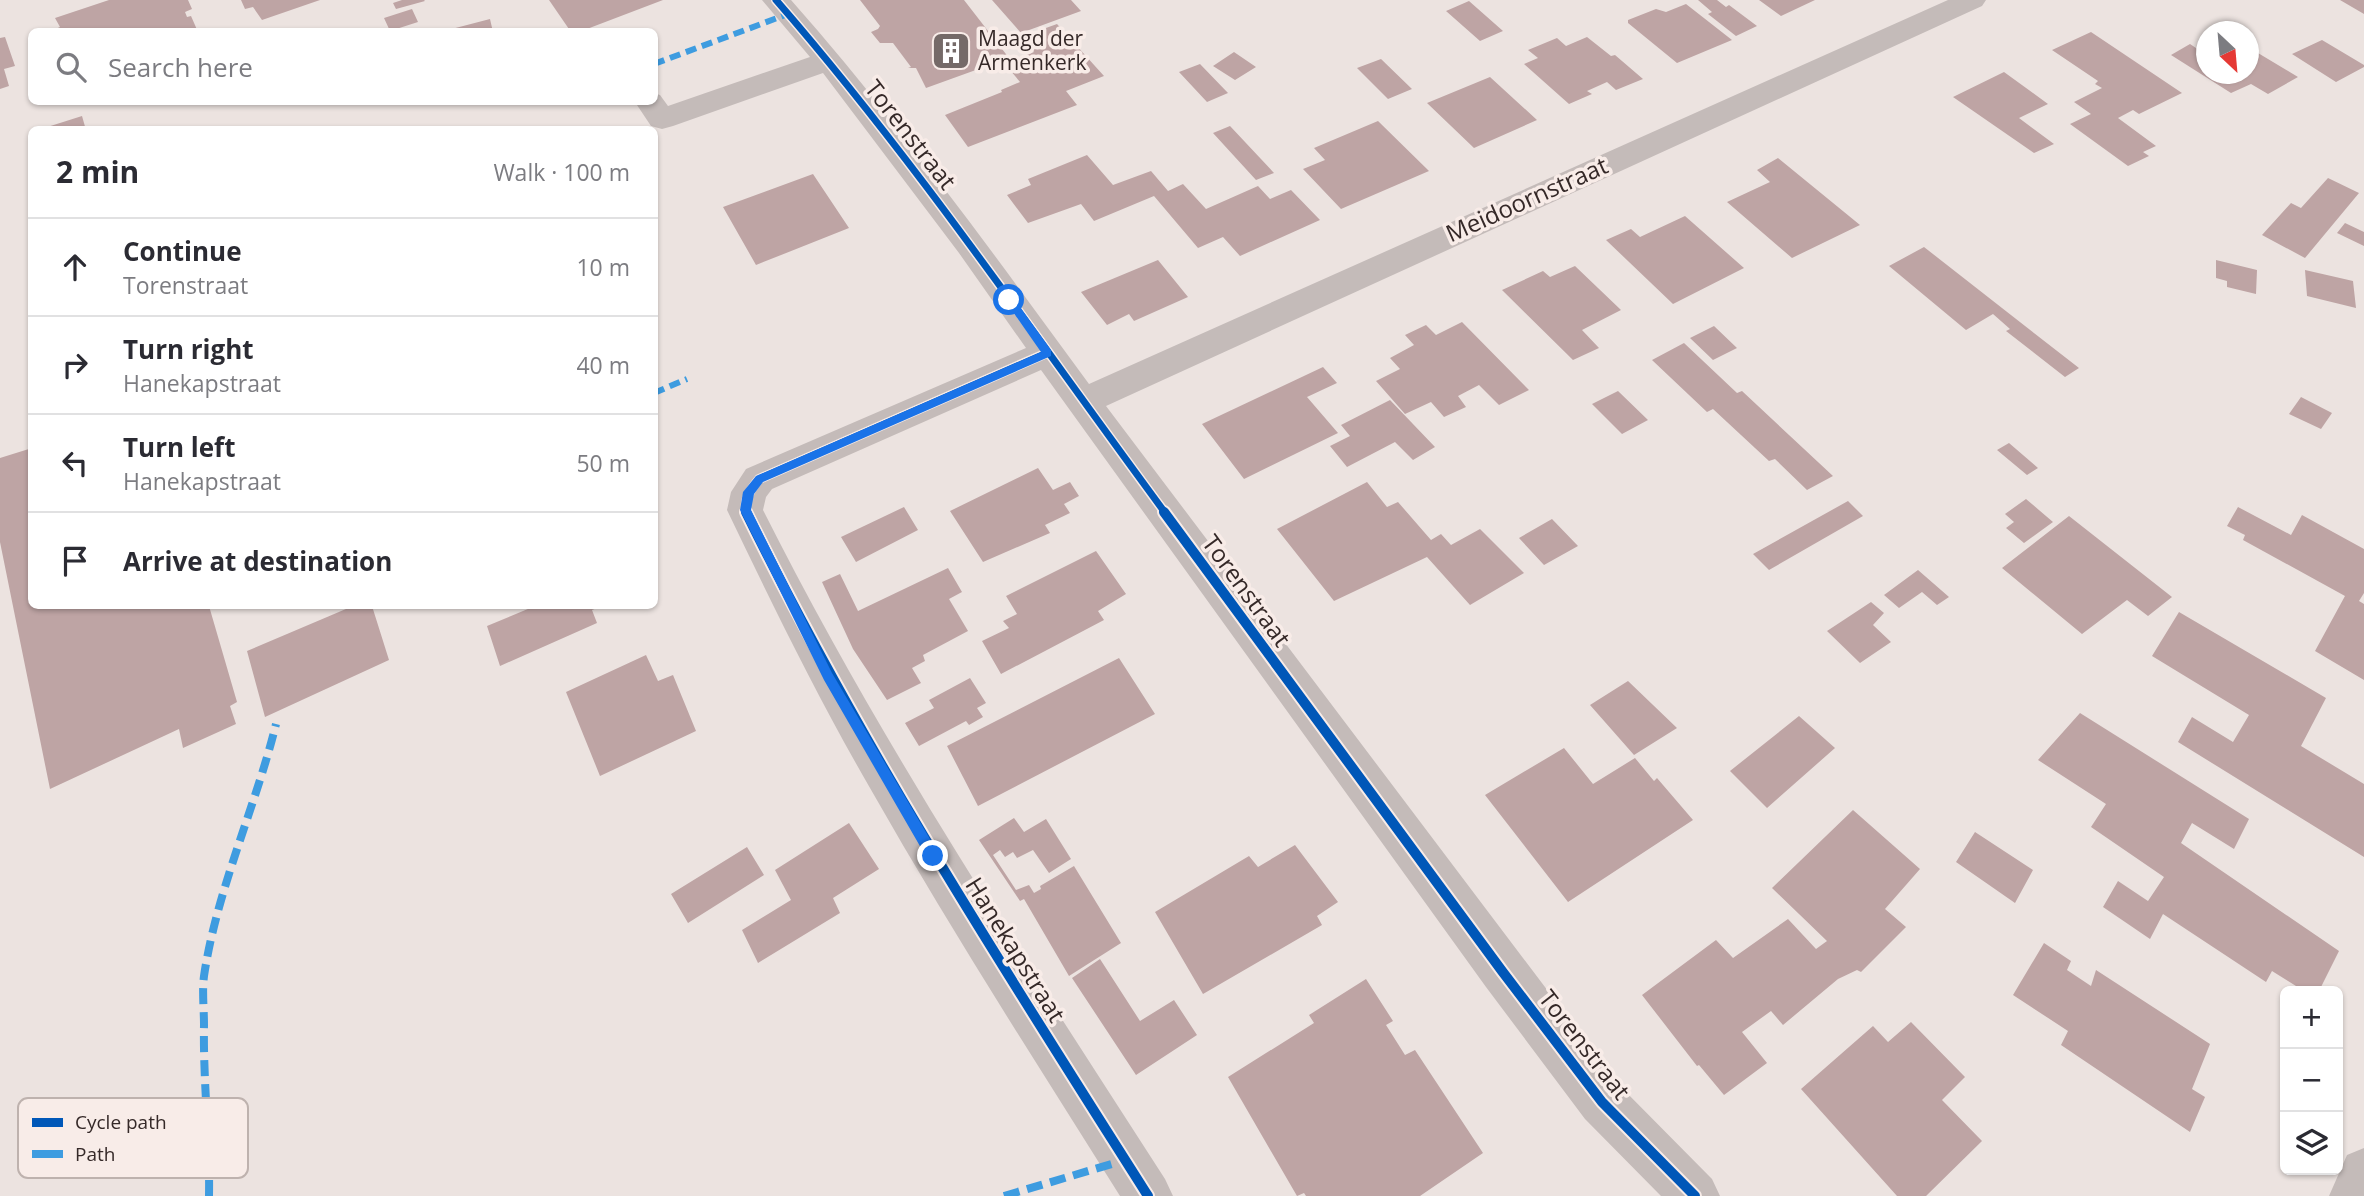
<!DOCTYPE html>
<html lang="en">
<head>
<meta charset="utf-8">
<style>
  body { margin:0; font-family:"Open Sans",sans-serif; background:#f7f7f7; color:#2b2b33 }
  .controls { position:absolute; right:21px; bottom:21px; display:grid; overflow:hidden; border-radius:10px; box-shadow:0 2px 5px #0004 }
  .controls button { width:63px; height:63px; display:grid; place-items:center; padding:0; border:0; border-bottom:2px solid #e1e1e2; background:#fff; color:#2b2b33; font:35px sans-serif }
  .compass { position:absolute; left:2196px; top:21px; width:63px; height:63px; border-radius:50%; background:#fff; box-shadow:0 2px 5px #0004; rotate:154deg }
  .stop { position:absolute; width:21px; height:21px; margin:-16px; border:5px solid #1a73e8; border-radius:50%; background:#fff }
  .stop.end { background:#1a73e8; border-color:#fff; box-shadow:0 2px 7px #0008 }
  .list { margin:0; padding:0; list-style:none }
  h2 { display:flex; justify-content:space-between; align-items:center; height:91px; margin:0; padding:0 28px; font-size:30px }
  h2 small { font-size:23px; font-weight:400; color:#7c7c81 }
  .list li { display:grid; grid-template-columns:46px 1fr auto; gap:21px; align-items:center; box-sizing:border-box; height:98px; padding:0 28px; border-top:2px solid #e1e1e2 }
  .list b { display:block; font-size:26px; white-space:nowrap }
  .list p { margin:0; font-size:23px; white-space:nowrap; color:#7c7c81 }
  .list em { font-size:23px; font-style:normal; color:#7c7c81 }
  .icon { flex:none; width:38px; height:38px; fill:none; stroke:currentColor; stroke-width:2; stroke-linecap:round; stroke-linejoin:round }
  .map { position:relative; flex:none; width:2364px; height:1196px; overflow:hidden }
  .search { position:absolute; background:#fff; box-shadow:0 2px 5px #0004; left:28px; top:28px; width:630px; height:77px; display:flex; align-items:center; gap:18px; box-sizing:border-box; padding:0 24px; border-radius:10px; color:#7c7c81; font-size:26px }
  .panel { position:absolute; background:#fff; box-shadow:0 2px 5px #0004; left:28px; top:126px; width:630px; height:483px; border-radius:10px }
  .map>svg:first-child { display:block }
  .building { fill:#bea4a4 }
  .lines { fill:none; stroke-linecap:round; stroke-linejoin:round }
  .minor { fill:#c4bbb9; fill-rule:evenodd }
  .quiet-far1 { stroke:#3e9ce0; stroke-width:6; stroke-dasharray:11 6; stroke-linecap:butt }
  .quiet { stroke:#3e9ce0; stroke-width:8; stroke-dasharray:16 8; stroke-linecap:butt }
  .cycleway-far1-casing { stroke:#f8ece8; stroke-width:10 }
  .cycleway-casing { stroke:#f8ece8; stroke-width:14 }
  .cycleway-far1 { stroke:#0057b8; stroke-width:7 }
  .cycleway { stroke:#0057b8; stroke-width:10 }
  .route { fill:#1a73e8 }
  .labels { text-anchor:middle; stroke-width:7; stroke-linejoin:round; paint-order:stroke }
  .far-poi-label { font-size:21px; fill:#352928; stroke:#f8ece8; text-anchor:start }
  .street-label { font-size:24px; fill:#352928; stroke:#f8ece8 }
  .key { fill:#f8ece8; stroke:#beb2ae; stroke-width:2 }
  .key-label { font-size:19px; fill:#352928 }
</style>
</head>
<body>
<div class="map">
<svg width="2364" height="1196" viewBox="0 0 2364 1196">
  <rect width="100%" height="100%" fill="#ece3e0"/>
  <path class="building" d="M 109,0 L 188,0 L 192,9 L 185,12 L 187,17 L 191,16 L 198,32 L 49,32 L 60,27 L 55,18 Z
    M 241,0 L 320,0 L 262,20 L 253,7 L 245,9 Z
    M 402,0 L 424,0 L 425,1 L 396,9 L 393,3 Z
    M 549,0 L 663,0 L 579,32 L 571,32 Z
    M 860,0 L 964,0 L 1009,58 L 926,88 L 916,68 L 908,68 L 911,67 L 893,43 L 880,43 L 871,32 L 878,29 L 880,26 Z
    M 992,0 L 1071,0 L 1081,11 L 1021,33 Z
    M 1698,0 L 1717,0 L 1726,7 L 1729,5 L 1757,26 L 1736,36 L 1708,14 L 1712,12 Z
    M 1759,0 L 1815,0 L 1781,16 Z
    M 2340,0 L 2364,0 L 2364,14 Z
    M 1469,1 L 1503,31 L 1480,41 L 1446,11 Z
    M 1686,4 L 1732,40 L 1677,63 L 1628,23 L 1628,20 L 1656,9 L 1666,12 Z
    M 412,9 L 418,22 L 390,31 L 384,18 Z
    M 490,19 L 493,32 L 444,32 L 444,31 Z
    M 1057,24 L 1104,76 L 1066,91 L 1077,105 L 968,147 L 945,115 L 1002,92 L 1001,90 L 1020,82 L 1005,64 L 1034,52 L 1021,37 Z
    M 2091,32 L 2182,93 L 2139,114 L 2133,110 L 2118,118 L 2156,146 L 2143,152 L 2149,156 L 2128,166 L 2070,124 L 2091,114 L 2074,102 L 2102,88 L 2095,84 L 2098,81 L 2052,50 Z
    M 5,37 L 15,66 L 4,69 L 9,86 L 0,89 L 0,38 Z
    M 1587,37 L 1611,56 L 1615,55 L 1643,79 L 1616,90 L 1607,82 L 1587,91 L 1592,94 L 1569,104 L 1524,64 L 1538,58 L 1528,50 L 1557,38 L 1566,46 Z
    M 2322,40 L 2364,65 L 2364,67 L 2336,82 L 2292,54 Z
    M 2190,44 L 2202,52 L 2206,50 L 2206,74 L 2248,74 L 2248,47 L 2298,77 L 2268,94 L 2251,84 L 2231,93 L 2171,55 Z
    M 1234,52 L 1256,67 L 1235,80 L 1213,66 Z
    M 1381,59 L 1412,89 L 1388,99 L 1357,68 Z
    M 1200,64 L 1228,93 L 1207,102 L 1179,72 Z
    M 2004,72 L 2048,104 L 2019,118 L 2054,144 L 2034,153 L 1953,97 Z
    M 1490,77 L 1537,120 L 1474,148 L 1427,103 Z
    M 82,116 L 86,130 L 41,130 L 41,129 Z
    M 1378,121 L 1429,171 L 1341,209 L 1303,169 L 1325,160 L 1314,148 Z
    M 1230,126 L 1274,173 L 1256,180 L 1213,133 Z
    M 1087,155 L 1113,185 L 1151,171 L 1168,191 L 1183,184 L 1206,209 L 1258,186 L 1270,199 L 1291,190 L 1320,220 L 1240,256 L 1223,237 L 1198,248 L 1154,196 L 1094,221 L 1081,204 L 1028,223 L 1007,195 L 1031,185 L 1028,179 Z
    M 1778,158 L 1860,225 L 1792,258 L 1727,202 L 1770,182 L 1757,170 Z
    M 813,174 L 849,228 L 756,265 L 723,207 Z
    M 2328,178 L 2359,193 L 2305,258 L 2262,235 L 2291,203 L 2301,208 Z
    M 1685,216 L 1744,268 L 1673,304 L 1606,240 L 1631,229 L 1640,237 Z
    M 2345,223 L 2364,232 L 2364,246 L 2337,233 Z
    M 1924,247 L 2002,308 L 2079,368 L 2065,377 L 2006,331 L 2010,329 L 1993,314 L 1966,330 L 1889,266 Z
    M 1158,260 L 1188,297 L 1134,321 L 1129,314 L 1107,325 L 1081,292 Z
    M 2216,260 L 2257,270 L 2256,294 L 2227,287 L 2227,281 L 2216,278 Z
    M 1575,266 L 1621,310 L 1582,330 L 1599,348 L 1573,360 L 1502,290 L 1543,271 L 1550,277 Z
    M 2305,270 L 2353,281 L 2356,308 L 2307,296 Z
    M 1462,322 L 1529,390 L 1499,405 L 1479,385 L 1458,396 L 1466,407 L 1444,417 L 1431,402 L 1405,414 L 1376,381 L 1400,369 L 1390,358 L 1414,345 L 1405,335 L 1426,325 L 1436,335 Z
    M 1714,326 L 1737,348 L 1713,360 L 1690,338 Z
    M 1684,343 L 1737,393 L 1742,391 L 1833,476 L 1807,490 L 1775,459 L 1769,461 L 1713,409 L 1707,412 L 1652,360 Z
    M 1323,367 L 1337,383 L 1307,397 L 1338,433 L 1244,479 L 1202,424 Z
    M 1618,391 L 1648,420 L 1622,434 L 1592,404 Z
    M 2301,397 L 2332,413 L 2321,429 L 2289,414 Z
    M 1390,400 L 1435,447 L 1413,460 L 1395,442 L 1347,467 L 1330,446 L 1350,436 L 1341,425 Z
    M 2009,443 L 2038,468 L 2027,475 L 1997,450 Z
    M 32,448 L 32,606 L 209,606 L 237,702 L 230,706 L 236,724 L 183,748 L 179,729 L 50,789 L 0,542 L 0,458 Z
    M 1038,468 L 1053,490 L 1070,482 L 1079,496 L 1064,504 L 1070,513 L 1045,525 L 1050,533 L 983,562 L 950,511 Z
    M 1367,482 L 1387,507 L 1398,502 L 1431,540 L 1441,534 L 1451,545 L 1480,529 L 1524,573 L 1470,605 L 1427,557 L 1334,601 L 1277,529 Z
    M 2026,499 L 2053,522 L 2024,543 L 2006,528 L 2014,522 L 2005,514 Z
    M 1848,501 L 1863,516 L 1769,570 L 1753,554 Z
    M 904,507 L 918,530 L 856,562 L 841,537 Z
    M 2238,507 L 2291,535 L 2302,515 L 2364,549 L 2364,593 L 2359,601 L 2364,604 L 2364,680 L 2315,651 L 2345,596 L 2243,540 L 2245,535 L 2227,526 Z
    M 2069,516 L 2172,597 L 2148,616 L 2127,600 L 2082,634 L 2002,568 Z
    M 1552,519 L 1578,546 L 1544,565 L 1519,538 Z
    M 1096,551 L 1126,594 L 1098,611 L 1104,620 L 1001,674 L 982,641 L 1009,628 L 1003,621 L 1017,614 L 1006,596 Z
    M 948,568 L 962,592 L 949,599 L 968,631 L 923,655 L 925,661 L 912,668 L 921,683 L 887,700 L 853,649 L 822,582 L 840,574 L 858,611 Z
    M 1918,570 L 1949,597 L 1937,605 L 1922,592 L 1899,608 L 1884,595 Z
    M 1871,602 L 1884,613 L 1873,625 L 1891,642 L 1860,663 L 1827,631 Z
    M 353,606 L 372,606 L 389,660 L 265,717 L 247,651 Z
    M 535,606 L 602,606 L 592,610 L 597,623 L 500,666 L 487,626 Z
    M 2179,612 L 2326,698 L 2301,746 L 2364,784 L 2364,857 L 2178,742 L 2192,717 L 2233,742 L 2249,715 L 2152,656 Z
    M 646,655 L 658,681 L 673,675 L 696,731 L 600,776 L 566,692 Z
    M 1119,658 L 1155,714 L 978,806 L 947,746 Z
    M 970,678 L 986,703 L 977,708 L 983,717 L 969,725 L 966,721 L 919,746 L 905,723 L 934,708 L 929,700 Z
    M 1628,681 L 1677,728 L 1634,755 L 1590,705 Z
    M 2080,713 L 2249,819 L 2234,849 L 2192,823 L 2181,843 L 2339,951 L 2319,991 L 2304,991 L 2272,971 L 2266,982 L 2163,914 L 2150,939 L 2103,907 L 2118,881 L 2148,901 L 2164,877 L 2091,827 L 2106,804 L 2038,760 Z
    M 1799,716 L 1835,748 L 1767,808 L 1730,771 Z
    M 1564,748 L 1593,784 L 1635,758 L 1654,781 L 1657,778 L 1693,820 L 1568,902 L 1485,795 Z
    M 1853,810 L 1920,869 L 1885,909 L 1906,927 L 1861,972 L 1857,970 L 1838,979 L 1783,1025 L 1771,1011 L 1742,1032 L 1767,1063 L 1724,1095 L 1699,1065 L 1697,1066 L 1642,995 L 1716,940 L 1733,958 L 1788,919 L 1816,949 L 1827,941 L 1772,888 Z
    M 1014,818 L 1024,832 L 1046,819 L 1071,859 L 1049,873 L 1033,850 L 1017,858 L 1013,852 L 1005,857 L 1000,850 L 993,855 L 1016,890 L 1029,885 L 1034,893 L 1041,889 L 1040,886 L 1074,866 L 1121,943 L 1069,976 L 1024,899 L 1020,901 L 979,840 Z
    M 849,823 L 879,869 L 833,898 L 840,913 L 758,963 L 742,930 L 791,900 L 775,870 Z
    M 1975,832 L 2033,870 L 2015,903 L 1956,862 Z
    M 1295,845 L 1338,902 L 1317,916 L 1322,925 L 1203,994 L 1155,912 L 1249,856 L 1258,867 Z
    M 747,847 L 764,875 L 688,923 L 671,894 Z
    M 2044,943 L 2071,961 L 2067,970 L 2091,986 L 2096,970 L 2210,1044 L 2192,1089 L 2205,1097 L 2190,1132 L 2061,1045 L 2068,1031 L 2013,995 Z
    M 1100,959 L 1140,1021 L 1174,1000 L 1197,1035 L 1136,1075 L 1072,978 Z
    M 1366,979 L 1393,1021 L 1386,1025 L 1405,1055 L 1415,1050 L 1483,1153 L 1420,1196 L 1306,1196 L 1304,1193 L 1297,1196 L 1228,1077 L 1314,1023 L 1309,1015 Z
    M 1911,1022 L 1965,1077 L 1942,1100 L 1982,1141 L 1926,1196 L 1897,1196 L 1801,1089 L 1873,1026 L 1888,1042 Z"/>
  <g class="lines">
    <path class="minor" d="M 762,0 L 791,0 C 898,121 993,253 1089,384 L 1948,0 L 1986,0 L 1982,6 L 1106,406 L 1619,1085 L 1712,1179 L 1720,1196 L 1661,1196 L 1585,1119 L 1486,987 L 1041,370 L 772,489 L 766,497 L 763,510 C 880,743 1024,960 1165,1179 L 1173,1196 L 1120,1196 C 1035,1061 949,927 870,788 C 818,698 772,604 727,510 L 731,492 L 746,469 L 1026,348 L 959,253 L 823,73 L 673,126 L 662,129 L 651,126 L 635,102 L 654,102 L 654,93 L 660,95 L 668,106 L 810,57 Z
      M 2364,1148 L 2364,1196 L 2329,1196 L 2347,1155 Z"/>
    <path class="quiet-far1" d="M 654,64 L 788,14
      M 654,393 L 687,379"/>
    <path class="quiet" d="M 209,1196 C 210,1139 203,1082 204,1025 C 204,1009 202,992 204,976 C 217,889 255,809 276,724
      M 1004,1196 L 1125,1160"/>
    <g class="cycleway-far1-casing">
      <path id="cycleway-far1" d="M 776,0 C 917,162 1038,341 1166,514
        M 747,514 C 742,501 751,489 759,479 L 1047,353"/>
    </g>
    <g class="cycleway-casing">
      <path id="cycleway" d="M 746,512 C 863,751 1006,972 1148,1196
        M 1164,512 L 1502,971 L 1602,1102 L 1695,1196"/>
    </g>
    <use href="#cycleway-far1" class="cycleway-far1"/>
    <use href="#cycleway" class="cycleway"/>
  </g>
  <path class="route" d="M 1009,296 L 1013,297 L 1051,350 L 1051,356 L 763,482 L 754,494 L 751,510 L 832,673 L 937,851 L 939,856 L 933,862 L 928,860 L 824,680 L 740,510 L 743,492 L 756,476 L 1041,352 L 1006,302 L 1006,297 Z"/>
  <defs>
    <g id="building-square" transform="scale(2.0125)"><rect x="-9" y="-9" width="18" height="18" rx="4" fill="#756a68" stroke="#f8ece8"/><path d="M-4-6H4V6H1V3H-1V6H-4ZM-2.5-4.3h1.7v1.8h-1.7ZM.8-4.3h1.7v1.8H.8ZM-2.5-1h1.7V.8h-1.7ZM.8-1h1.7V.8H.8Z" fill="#fff"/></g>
  </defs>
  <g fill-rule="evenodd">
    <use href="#building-square" x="951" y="51"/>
  </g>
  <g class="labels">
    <g class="far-poi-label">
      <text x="978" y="46">Maagd der<tspan x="978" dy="24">Armenkerk</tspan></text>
    </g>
    <g class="street-label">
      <text transform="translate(910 135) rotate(52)" y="8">Torenstraat</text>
      <text transform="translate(1527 200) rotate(-24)" y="8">Meidoornstraat</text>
      <text transform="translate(1246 591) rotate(54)" y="8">Torenstraat</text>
      <text transform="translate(1015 950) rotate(58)" y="8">Hanekapstraat</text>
      <text transform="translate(1584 1045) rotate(52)" y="8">Torenstraat</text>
    </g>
  </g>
  <rect x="18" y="1098" width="230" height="80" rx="10" class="key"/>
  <rect x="32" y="1118" width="31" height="9" fill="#0057b8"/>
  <rect x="32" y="1150" width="31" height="8" fill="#3e9ce0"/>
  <g class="key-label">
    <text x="75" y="1129">Cycle path</text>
    <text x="75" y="1161">Path</text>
  </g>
</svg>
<div class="controls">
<button>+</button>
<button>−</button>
<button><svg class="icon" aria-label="layers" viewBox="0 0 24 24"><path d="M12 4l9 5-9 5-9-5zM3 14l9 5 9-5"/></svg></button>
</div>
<svg class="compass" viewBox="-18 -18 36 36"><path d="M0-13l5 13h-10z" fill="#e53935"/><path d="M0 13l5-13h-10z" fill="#7c7c81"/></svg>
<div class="stop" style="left:1009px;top:300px"></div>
<div class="stop end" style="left:933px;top:856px"></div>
<div class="search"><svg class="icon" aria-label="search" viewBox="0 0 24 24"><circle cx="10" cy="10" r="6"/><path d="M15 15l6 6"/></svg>Search here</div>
<section class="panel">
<h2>2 min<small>Walk · 100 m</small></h2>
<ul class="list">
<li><svg class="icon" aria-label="ahead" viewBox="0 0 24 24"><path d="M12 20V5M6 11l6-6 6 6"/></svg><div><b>Continue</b><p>Torenstraat</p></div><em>10 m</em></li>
<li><svg class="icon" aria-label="right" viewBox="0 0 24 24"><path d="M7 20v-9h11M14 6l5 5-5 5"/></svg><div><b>Turn right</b><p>Hanekapstraat</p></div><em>40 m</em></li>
<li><svg class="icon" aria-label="left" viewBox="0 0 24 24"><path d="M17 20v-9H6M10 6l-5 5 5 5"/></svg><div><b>Turn left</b><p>Hanekapstraat</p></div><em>50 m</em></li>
<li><svg class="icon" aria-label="arrive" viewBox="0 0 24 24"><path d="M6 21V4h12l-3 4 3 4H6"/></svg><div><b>Arrive at destination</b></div></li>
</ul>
</section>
</div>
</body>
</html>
